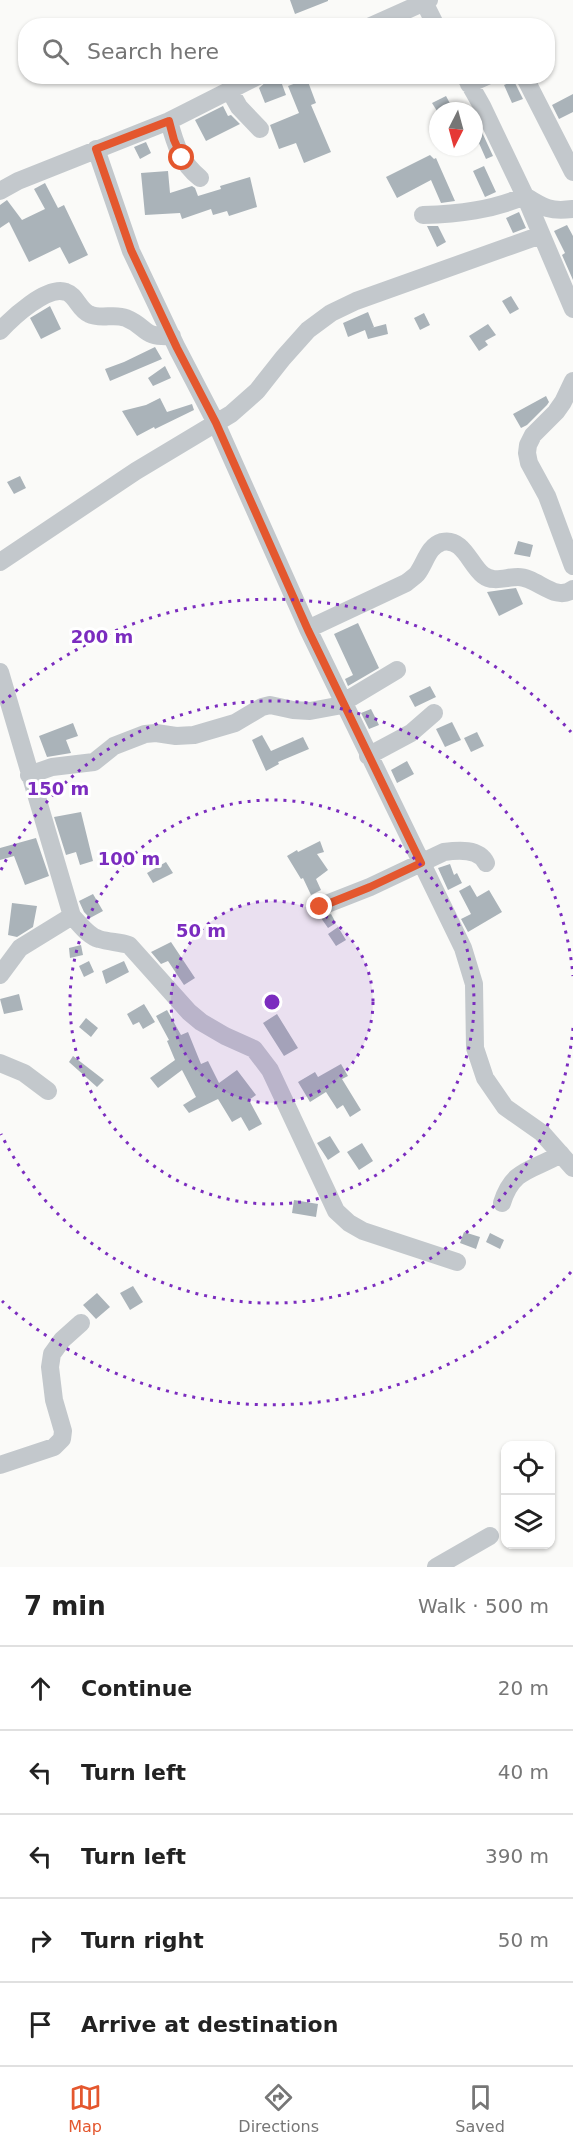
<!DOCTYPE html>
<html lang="en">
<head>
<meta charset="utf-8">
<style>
  body { margin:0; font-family:"DejaVu Sans",sans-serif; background:#f6f6f6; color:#222 }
  .controls { position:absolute; right:18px; bottom:18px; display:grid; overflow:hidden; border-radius:12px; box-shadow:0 2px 4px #0004 }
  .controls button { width:54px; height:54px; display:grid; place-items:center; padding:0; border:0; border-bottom:2px solid #e0e0e0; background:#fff; color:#222; font:30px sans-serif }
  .compass { position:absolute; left:429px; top:102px; width:54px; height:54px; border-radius:50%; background:#fff; box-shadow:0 2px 4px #0004; rotate:186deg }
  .stop { position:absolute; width:18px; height:18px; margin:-14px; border:4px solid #e4572e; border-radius:50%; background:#fff }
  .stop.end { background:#e4572e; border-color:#fff; box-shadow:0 2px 6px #0008 }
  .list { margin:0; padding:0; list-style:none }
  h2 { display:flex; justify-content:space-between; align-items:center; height:78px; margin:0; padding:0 24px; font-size:26px }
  h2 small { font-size:20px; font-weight:400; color:#767676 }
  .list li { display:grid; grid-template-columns:39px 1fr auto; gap:18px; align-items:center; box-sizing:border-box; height:84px; padding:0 24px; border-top:2px solid #e0e0e0 }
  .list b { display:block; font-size:22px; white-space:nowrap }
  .list em { font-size:20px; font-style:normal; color:#767676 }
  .icon { flex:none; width:33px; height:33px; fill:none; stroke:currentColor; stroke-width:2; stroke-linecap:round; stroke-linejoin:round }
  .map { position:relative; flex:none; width:573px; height:1567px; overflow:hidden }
  .search { position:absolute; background:#fff; box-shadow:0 2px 4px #0004; left:18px; right:18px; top:18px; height:66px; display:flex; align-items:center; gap:15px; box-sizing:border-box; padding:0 21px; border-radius:24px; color:#767676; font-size:22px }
  .sheet { height:498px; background:#fff }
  nav { display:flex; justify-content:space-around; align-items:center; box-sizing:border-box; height:84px; border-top:2px solid #e0e0e0; background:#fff; font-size:16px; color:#767676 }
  nav a { display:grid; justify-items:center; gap:3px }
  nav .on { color:#e4572e }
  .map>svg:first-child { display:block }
  .building { fill:#aab3b9 }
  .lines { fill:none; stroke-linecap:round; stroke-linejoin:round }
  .minor { stroke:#c3c8cc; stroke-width:18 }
  .route { stroke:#e4572e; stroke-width:8 }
  .ring { fill:none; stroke:#7b2cbf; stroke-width:3; stroke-dasharray:3 6 }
  .centre { fill:#7b2cbf; stroke:#fff; stroke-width:3 }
  .ring-label { font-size:18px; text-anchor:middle; font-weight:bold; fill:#7b2cbf; stroke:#fff; stroke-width:6; stroke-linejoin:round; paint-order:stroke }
</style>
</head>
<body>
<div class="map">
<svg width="573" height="1567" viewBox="0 0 573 1567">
  <rect width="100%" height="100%" fill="#fafaf8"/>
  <path class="building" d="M 290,0 L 328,0 L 328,1 L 295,14 Z
    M 279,76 L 286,95 L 265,103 L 259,88 L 268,80 Z
    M 307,79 L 316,103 L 311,105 L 331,152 L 304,163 L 296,143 L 279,149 L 270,125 L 299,113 L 288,86 Z
    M 514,81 L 523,99 L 512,103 L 504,85 Z
    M 573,94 L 573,112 L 559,119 L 552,105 Z
    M 446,96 L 454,111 L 437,111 L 432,103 Z
    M 223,106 L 228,116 L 231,115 L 240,124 L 206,141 L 195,120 Z
    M 474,115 L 493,156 L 486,159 L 474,132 Z
    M 146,142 L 151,153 L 140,159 L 134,147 Z
    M 430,155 L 434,159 L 436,158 L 455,201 L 441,203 L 431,180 L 397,198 L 386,177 Z
    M 484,166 L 496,192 L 485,197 L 473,171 Z
    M 168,171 L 170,193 L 192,186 L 195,188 L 198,196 L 221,189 L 220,186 L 250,177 L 257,207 L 229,216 L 227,211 L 213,215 L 211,209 L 182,219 L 180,213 L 145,215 L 141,173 Z
    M 45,183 L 58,208 L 64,205 L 88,255 L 69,264 L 60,247 L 29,262 L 9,222 L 0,228 L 0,205 L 7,200 L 22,220 L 45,209 L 34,189 Z
    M 519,212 L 526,228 L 513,233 L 506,218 Z
    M 567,225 L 573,236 L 573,280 L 562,255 L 565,253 L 554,231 Z
    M 427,226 L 438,226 L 446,242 L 437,247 Z
    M 511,296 L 519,309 L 510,314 L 502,301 Z
    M 50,306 L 61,329 L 41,339 L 30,318 Z
    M 368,312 L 374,327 L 371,328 L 386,324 L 388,334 L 368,339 L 365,330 L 348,337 L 343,323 Z
    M 424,313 L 430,325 L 420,330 L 414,318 Z
    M 488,324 L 496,335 L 485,341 L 488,345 L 479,351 L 469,336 Z
    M 155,347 L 162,359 L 110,381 L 105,369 L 124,362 Z
    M 165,366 L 171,378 L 153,386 L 148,378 Z
    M 546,396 L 549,402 L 547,405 L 527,425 L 521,428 L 513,414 Z
    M 160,398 L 167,412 L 192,404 L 194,410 L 155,429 L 154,427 L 137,436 L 122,411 L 146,405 Z
    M 20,476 L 26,488 L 14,494 L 7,482 Z
    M 518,541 L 533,545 L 530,557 L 514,554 Z
    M 516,588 L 523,604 L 499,616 L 487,592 Z
    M 358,623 L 379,668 L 348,686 L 345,679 L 353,675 L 334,634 Z
    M 430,686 L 436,697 L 415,707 L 409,696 Z
    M 371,709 L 379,725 L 369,729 L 361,713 Z
    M 452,722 L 461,740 L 445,747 L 436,729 Z
    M 73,723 L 78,736 L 66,740 L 71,753 L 47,757 L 39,736 Z
    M 477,732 L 484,746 L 471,752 L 464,738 Z
    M 262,735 L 271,751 L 303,737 L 309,749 L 278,762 L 279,764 L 266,771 L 252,740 Z
    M 407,761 L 414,774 L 397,783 L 391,770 Z
    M 81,812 L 93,861 L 80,865 L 76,852 L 66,855 L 54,817 Z
    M 36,838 L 49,876 L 25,885 L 14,856 L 0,860 L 0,848 Z
    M 320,841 L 324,852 L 317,854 L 328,870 L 316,879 L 321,890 L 311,895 L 303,878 L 301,879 L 287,856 L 297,850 L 298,852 Z
    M 166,862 L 173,873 L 153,883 L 147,873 Z
    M 450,864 L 454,875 L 457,873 L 462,883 L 448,890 L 438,868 Z
    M 470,885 L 477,897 L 489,890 L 502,912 L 468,932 L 461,919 L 471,914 L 459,891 Z
    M 93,894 L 103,911 L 90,918 L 84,912 L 79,901 Z
    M 12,903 L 37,906 L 33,927 L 17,937 L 8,935 Z
    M 331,914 L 336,923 L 328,928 L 321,918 Z
    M 338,927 L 346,940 L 336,946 L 328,934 Z
    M 171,942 L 195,978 L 184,985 L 168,961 L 161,964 L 151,952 Z
    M 81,945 L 83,955 L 70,958 L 69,948 Z
    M 89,961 L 94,972 L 84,977 L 79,966 Z
    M 124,961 L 129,972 L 106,984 L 102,971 Z
    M 19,994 L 23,1010 L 4,1014 L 0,999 Z
    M 144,1004 L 155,1022 L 143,1029 L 139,1022 L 133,1025 L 127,1014 Z
    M 167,1010 L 181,1035 L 188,1032 L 201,1064 L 208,1061 L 219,1083 L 237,1070 L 256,1095 L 249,1100 L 262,1124 L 249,1131 L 241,1117 L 232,1122 L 218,1099 L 189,1113 L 183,1105 L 196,1097 L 182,1070 L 158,1088 L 150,1078 L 175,1060 L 167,1041 L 169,1040 L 156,1016 Z
    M 277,1014 L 298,1048 L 284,1056 L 263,1023 Z
    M 86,1018 L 98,1028 L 91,1037 L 79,1027 Z
    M 73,1056 L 104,1080 L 97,1087 L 69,1062 Z
    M 341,1064 L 348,1076 L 342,1079 L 361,1110 L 350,1117 L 343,1105 L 337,1109 L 326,1092 L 310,1102 L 298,1082 L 315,1072 L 318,1077 Z
    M 330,1136 L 340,1152 L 328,1160 L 317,1143 Z
    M 362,1143 L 373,1161 L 359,1170 L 347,1152 Z
    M 294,1200 L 318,1204 L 316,1217 L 292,1213 Z
    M 464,1232 L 480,1237 L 476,1249 L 460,1243 Z
    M 490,1233 L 504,1240 L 500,1249 L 486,1242 Z
    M 133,1286 L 143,1302 L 130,1310 L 120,1293 Z
    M 97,1293 L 110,1307 L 96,1319 L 83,1305 Z"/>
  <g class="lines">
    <path class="minor" d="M 424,2 L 436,26
      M 371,26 L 429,0
      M 465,76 L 482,106 L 525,196 L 573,309
      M 524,76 L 573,172
      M 469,84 L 487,76
      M 230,91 L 239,107 L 260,129
      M 169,121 C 175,144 181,163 200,178
      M 96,149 L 131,251 L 177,348 L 216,423 L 308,629 L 463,948 L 474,984 L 475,1048 L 485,1078 L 505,1107 L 542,1133 L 573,1168
      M 0,191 L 18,181 L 169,121 L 258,76
      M 423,215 C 459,214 492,210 525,196 C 544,208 550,212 573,209
      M 0,331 C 12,318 47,285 66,292 C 76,295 79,310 89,314 C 101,320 114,313 126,318 C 148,327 142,338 172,336
      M 573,381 L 563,402 L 556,412 L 533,435 L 528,445 L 527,453 L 529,463 L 547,496 L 573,566
      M 0,562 L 136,471 L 231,414 L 257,391 L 283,358 L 308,330 L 331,313 L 356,301 L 541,235
      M 308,629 L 406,583 C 410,580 414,577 417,574 C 425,564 428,546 442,542 C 463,537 470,565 483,575 C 493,583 506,577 518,577 C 537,577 556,603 573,589
      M 0,672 L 72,916 C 80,924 88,936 99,939 C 109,942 119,942 129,945 L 189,1012 L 201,1022 L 225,1036 L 254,1049 L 270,1070 L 336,1211 L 349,1223 L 363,1231 L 457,1262
      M 368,756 L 411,733 L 434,713
      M 29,775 L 52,767 L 94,762 L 114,746 L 145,734 L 156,733 L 176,736 L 194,735 L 235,723 L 262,707 L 270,705 L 293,710 L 310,711 L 337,706 L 397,670
      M 319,907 L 370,887 L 444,852 C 458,850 479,848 486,863
      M 0,975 L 20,948 L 72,916
      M 0,1063 L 24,1073 L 48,1091
      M 502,1203 C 513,1168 532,1171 561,1154
      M 0,1465 L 54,1447 L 62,1439 L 63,1431 L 54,1400 L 50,1367 L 52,1354 L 62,1340 L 81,1323
      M 436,1567 L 490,1536"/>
  </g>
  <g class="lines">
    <path class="route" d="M 182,158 L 174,140 L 169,121 L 96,149 L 131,250 L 177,348 L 216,423 L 308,630 L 421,863 L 370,887 L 320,907"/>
  </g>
  <circle cx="272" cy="1002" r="101" fill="#7b2cbf" fill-opacity=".12"/>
  <g class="ring">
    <circle cx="272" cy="1002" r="101"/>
    <circle cx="272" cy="1002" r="202"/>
    <path d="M573 1028A302 302 0 0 1 1 1134M1 870A302 302 0 0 1 573 976"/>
    <path d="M571 1272A403 403 0 0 1 2 1301M2 703A403 403 0 0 1 571 732"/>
  </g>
  <circle cx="272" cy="1002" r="9" class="centre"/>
  <g class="ring-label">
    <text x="102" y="643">200 m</text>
    <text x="58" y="795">150 m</text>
    <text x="129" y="865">100 m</text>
    <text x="201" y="937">50 m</text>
  </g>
</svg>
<div class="controls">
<button><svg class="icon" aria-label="locate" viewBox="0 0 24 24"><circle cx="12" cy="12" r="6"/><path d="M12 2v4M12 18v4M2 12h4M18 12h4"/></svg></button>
<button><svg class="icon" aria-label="layers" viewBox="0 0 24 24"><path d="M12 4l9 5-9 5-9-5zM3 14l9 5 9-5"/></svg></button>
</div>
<svg class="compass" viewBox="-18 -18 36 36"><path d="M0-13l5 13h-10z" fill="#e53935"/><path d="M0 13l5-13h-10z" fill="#767676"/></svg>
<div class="stop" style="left:182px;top:158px"></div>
<div class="stop end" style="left:320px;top:907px"></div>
<div class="search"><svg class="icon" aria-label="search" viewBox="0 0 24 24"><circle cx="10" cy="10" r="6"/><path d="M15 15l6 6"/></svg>Search here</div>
</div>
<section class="sheet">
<h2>7 min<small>Walk · 500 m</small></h2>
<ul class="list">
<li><svg class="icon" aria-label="ahead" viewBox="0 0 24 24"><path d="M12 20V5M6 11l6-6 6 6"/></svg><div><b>Continue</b></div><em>20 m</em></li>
<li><svg class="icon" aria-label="left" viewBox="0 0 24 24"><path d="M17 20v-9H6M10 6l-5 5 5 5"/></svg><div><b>Turn left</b></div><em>40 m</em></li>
<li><svg class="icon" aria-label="left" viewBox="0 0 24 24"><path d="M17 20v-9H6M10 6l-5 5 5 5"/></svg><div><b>Turn left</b></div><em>390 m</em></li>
<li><svg class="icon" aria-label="right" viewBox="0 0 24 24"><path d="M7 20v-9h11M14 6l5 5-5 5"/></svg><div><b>Turn right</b></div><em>50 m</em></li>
<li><svg class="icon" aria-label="arrive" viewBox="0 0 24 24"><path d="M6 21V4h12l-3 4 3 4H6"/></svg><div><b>Arrive at destination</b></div></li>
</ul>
</section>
<nav>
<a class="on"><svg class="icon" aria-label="map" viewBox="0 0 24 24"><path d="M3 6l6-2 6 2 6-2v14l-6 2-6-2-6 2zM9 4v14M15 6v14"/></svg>Map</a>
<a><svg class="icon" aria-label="directions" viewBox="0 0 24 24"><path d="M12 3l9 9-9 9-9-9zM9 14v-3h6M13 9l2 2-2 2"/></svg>Directions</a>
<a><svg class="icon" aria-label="saved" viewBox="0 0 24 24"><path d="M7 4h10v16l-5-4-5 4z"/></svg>Saved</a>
</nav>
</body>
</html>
